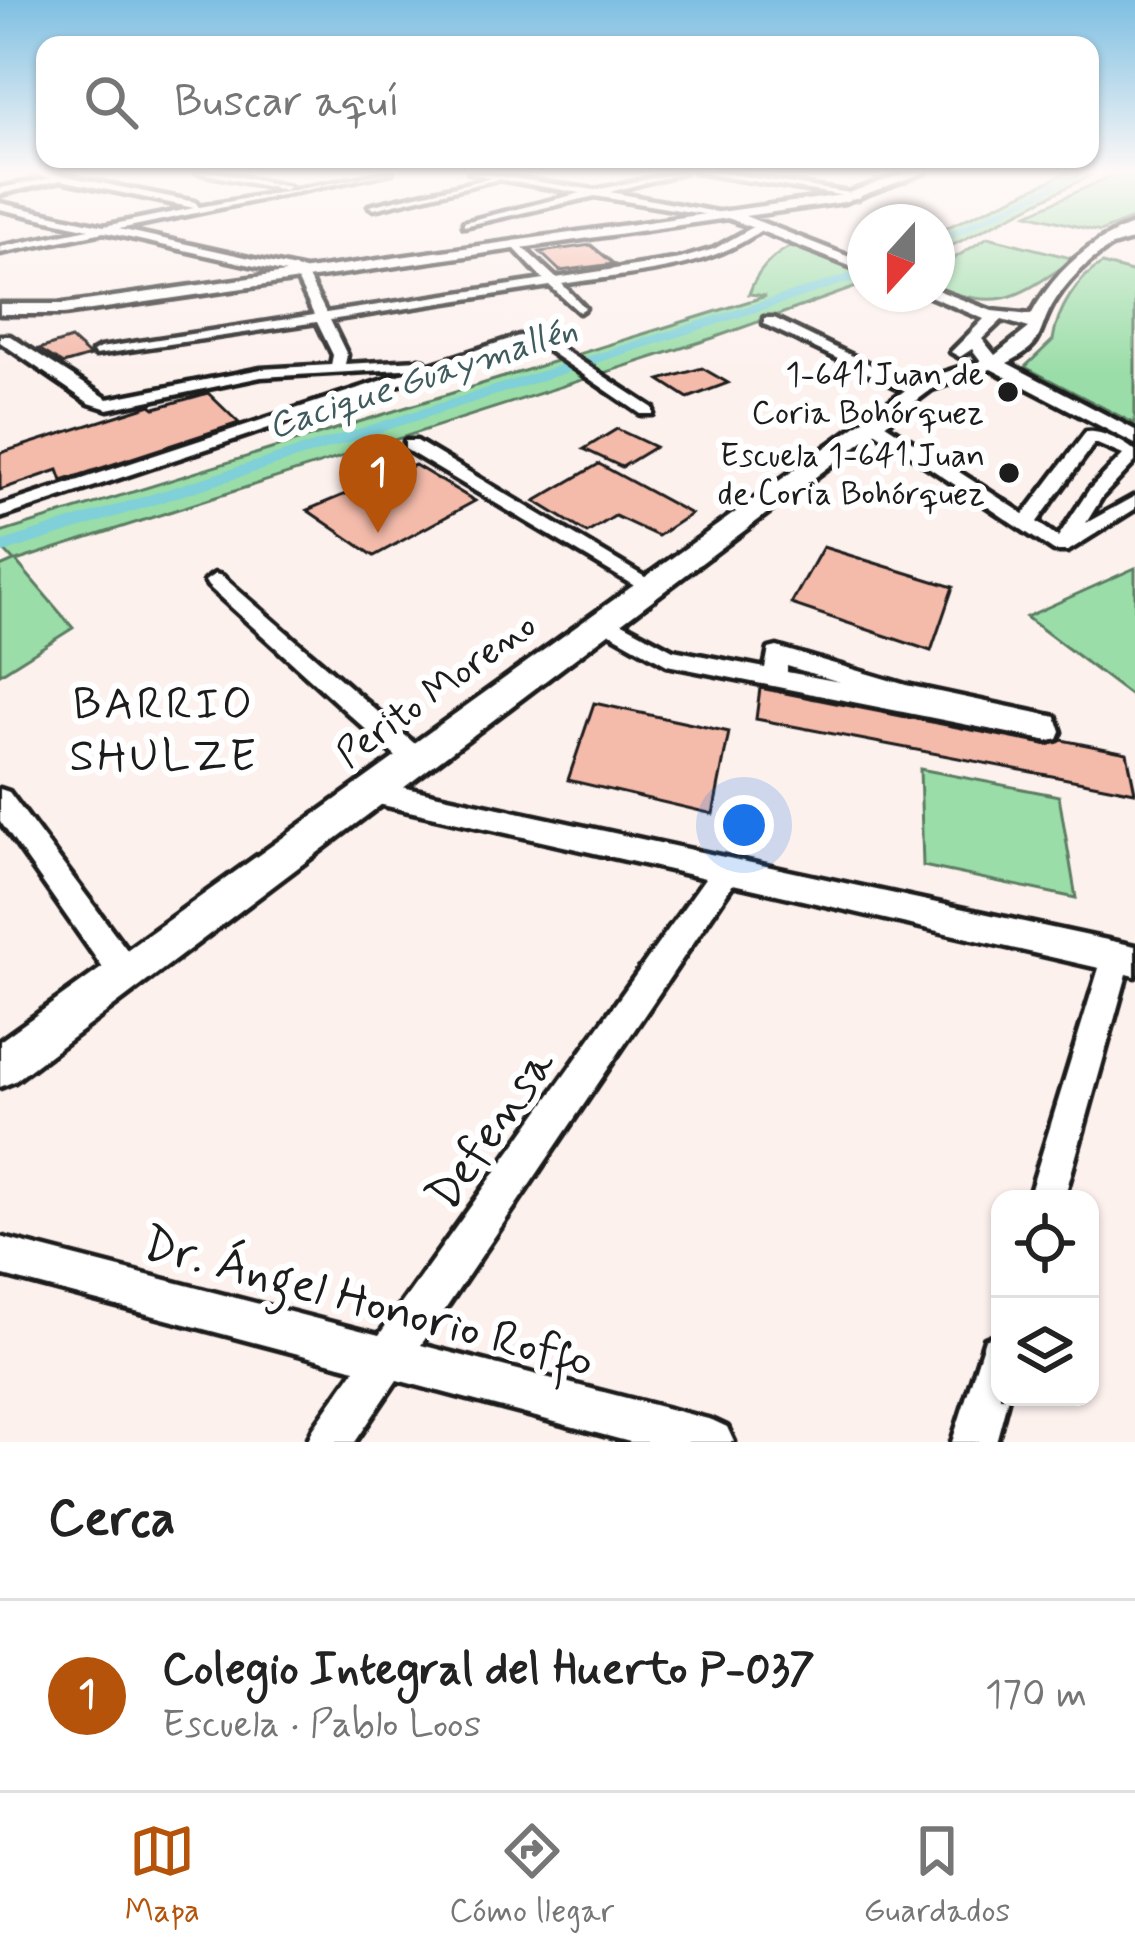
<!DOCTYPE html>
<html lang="es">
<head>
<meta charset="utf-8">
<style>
  body { margin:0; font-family:Mynerve,sans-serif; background:#f6f6f6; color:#222 }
  .controls { position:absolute; right:36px; bottom:36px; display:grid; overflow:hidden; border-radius:24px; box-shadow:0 3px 9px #0004 }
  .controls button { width:108px; height:108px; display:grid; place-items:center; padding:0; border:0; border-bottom:3px solid #e0e0e0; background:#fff; color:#222; font:60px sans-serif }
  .compass { position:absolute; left:847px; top:204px; width:108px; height:108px; border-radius:50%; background:#fff; box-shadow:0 3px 9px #0004; rotate:201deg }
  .you { position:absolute; left:744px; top:825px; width:42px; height:42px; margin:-30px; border:9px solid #fff; border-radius:50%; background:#1a73e8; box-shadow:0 0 0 18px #1a73e833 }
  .badge { display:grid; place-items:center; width:78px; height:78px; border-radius:50%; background:#b45309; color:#fff; font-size:39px; font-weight:700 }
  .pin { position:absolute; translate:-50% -99px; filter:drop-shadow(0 3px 6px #0008) }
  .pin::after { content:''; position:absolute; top:63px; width:42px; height:36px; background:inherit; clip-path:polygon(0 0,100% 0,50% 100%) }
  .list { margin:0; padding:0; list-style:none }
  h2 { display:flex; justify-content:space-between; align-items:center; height:156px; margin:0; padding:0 48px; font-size:51px }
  h2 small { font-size:39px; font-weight:400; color:#767676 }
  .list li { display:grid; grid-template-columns:78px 1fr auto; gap:36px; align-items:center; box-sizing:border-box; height:192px; padding:0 48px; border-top:3px solid #e0e0e0 }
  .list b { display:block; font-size:45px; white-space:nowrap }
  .list p { margin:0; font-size:39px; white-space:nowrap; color:#767676 }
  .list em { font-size:39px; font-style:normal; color:#767676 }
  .icon { flex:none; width:66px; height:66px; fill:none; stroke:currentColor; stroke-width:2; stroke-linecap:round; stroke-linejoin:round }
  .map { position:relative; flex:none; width:1135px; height:1442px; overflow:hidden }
  .search { position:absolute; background:#fff; box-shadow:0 3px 9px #0004; left:36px; right:36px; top:36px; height:132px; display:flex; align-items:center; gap:30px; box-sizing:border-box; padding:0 42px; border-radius:24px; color:#767676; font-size:45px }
  .sheet { height:348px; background:#fff }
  nav { display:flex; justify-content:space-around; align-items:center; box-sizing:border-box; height:168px; border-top:3px solid #e0e0e0; background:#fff; font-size:33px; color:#767676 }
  nav a { display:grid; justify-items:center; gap:6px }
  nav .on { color:#b45309 }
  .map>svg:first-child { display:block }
  .green { fill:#9adda8; stroke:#5b7c62; stroke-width:3 }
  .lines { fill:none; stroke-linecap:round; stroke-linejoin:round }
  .canal { fill:#7fd0d8; fill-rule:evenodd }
  .building { fill:#f4bbab; stroke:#1c1c1c; stroke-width:3 }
  .minor-casing { stroke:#1c1c1c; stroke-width:9 }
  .major-casing { stroke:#1c1c1c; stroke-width:9 }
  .minor { fill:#fff; fill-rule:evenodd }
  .major { fill:#fff; fill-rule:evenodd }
  .poi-dot { fill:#1c1c1c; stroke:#fff; stroke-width:4.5 }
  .labels { text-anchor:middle; stroke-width:12; stroke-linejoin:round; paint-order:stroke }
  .far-poi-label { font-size:33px; fill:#1c1c1c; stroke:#fff; text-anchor:end }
  .far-water-label { font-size:36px; font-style:italic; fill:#3f5b5e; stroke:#fff }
  .street-label { font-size:39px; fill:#1c1c1c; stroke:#fff }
  .quarter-label { font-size:45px; letter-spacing:3px; fill:#1c1c1c; stroke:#fff }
  .near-street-label { font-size:48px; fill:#1c1c1c; stroke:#fff }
</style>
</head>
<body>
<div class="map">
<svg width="1135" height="1442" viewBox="0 0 1135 1442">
  <rect width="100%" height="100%" fill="#fdf1ee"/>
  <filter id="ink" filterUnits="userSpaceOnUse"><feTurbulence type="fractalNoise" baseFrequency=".00833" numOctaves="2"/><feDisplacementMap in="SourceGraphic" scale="24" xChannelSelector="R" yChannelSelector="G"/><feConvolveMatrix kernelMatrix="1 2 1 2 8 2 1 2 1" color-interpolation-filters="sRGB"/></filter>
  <g filter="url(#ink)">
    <path class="green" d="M 1069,172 L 1097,172 L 937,253 L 937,232 Z
      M 1120,172 L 1135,172 L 1135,218 L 1100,232 L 1028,214 Z
      M 988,237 L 1075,259 C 1017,296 1006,312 937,288 L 937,269 Z
      M 791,246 L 852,269 L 865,265 L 865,284 L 713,338 L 16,561 L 73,628 L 0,674 L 0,567 L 14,561 L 0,546 L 0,533 L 766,296 L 749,294 C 756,273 770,257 791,246 Z
      M 1102,264 L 1135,273 L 1135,424 L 1025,367 L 1053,340 C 1057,310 1078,277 1102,264 Z
      M 1135,568 L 1135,699 L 1026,617 Z
      M 920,769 L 1059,796 L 1076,898 L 923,866 Z"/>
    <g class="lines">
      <path class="canal" d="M 1078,172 L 1090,172 L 937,245 L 937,238 Z
        M 865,269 L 865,277 L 0,554 L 0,542 Z"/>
    </g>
    <path class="building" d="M 591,245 L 614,264 L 560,271 L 540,252 Z
      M 71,339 L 90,356 L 63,364 L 39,349 Z
      M 702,368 L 728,383 L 688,398 L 660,380 Z
      M 208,393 L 239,423 L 62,481 L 58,470 L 0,490 L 0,453 L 151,405 L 155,408 Z
      M 617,429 L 655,447 L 622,467 L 584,449 Z
      M 599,464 L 691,514 L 658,536 L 615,516 L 587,533 L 535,501 Z
      M 415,465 L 475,501 L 374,556 L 307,510 Z
      M 823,547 L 953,587 L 931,651 L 791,604 Z
      M 760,688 L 1048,745 L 1062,740 L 1127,753 L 1135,792 L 756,719 Z
      M 594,703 L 729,732 L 713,814 L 568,780 Z"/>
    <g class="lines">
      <g class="minor-casing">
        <path id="minor" d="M 29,172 L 46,172 L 195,202 L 199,207 L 392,172 L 119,229 L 304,270 L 326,313 L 544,280 L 514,248 L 518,243 L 556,278 L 680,259 L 714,249 L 755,226 L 764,228 C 707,271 631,273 562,284 L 585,308 L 579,312 L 550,286 L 330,320 L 347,355 L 345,364 L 419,360 L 424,361 L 424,367 L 519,336 L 547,339 L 653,408 L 653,414 L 641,414 L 543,347 L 520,344 L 0,518 L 0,506 L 420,368 L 261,377 L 108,409 L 89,403 L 0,342 L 0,336 L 10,336 L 108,399 L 261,369 L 331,365 L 333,355 L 317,322 L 95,355 L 93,352 L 100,348 L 314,315 L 295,275 L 104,232 L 0,253 L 0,247 L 89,229 L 0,209 L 0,203 L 104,226 L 194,208 L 61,180 L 0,194 L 0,188 L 51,178 Z
          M 197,172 L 215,172 L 289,187 L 284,190 Z
          M 469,172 L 595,190 L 684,172 L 610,192 L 738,216 L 733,219 L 595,196 L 464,226 L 464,222 L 581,193 L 498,179 L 374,209 L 369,206 L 491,178 Z
          M 695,172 L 716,172 L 863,195 L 858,198 Z
          M 1135,233 L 1135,239 L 1095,251 L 1089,248 Z
          M 764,318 L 774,318 L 925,391 L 912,394 L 764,324 Z
          M 867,420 L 879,420 L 1024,514 L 1086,432 C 1101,430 1124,442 1135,451 L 1135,462 L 1102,497 L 1086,523 L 1135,496 L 1135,509 L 1068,551 L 1054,551 L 867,426 ZM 1095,443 L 1123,455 L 1089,490 L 1058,537 L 1037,522 Z
          M 405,441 L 417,441 L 660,586 L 657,591 L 643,591 L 405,449 Z
          M 215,574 L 222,576 L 423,751 L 426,758 L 423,765 L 405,765 L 208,586 L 205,581 Z
          M 604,613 L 673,650 L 765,668 L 769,649 L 777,647 L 906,685 L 1047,715 L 1056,717 L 1061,732 L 1058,739 L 1049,741 L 667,665 L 596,625 L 593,620 L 596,615 ZM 787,666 L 840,682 L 787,672 Z
          M 369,780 L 1135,946 L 1135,976 L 1127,974 L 1064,1199 L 1028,1199 L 1099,968 L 733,884 L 421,1345 L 712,1420 L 727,1427 L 734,1442 L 630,1442 L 397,1380 L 355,1442 L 307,1442 L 314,1427 L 355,1369 L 0,1275 L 0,1237 L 379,1335 L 705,878 L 369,802 L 360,799 L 356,791 L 360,783 Z
          M 0,789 L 9,792 L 136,962 L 140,973 L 136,984 L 125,988 L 114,984 L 0,821 Z
          M 1000,1333 L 1000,1397 L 1008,1397 L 996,1442 L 952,1442 L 985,1339 Z"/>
      </g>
      <g class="major-casing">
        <path id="major" d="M 909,172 L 925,172 L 844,202 L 745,216 L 865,263 L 865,272 L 728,218 L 64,314 L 0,314 L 0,304 L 64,304 L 842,195 Z
          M 1135,224 L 1135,233 C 1104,248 1075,270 1056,299 C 1035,331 1049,342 1007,363 L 1135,430 L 1135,444 L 991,369 L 932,389 L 15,1081 L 0,1087 L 0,1041 L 918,381 L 981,361 L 972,349 L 960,357 L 951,352 L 984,319 L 925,294 L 937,290 L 992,311 L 1031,315 C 1053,273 1090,240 1135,224 ZM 1002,320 L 1029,328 L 995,355 L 982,339 Z"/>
      </g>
      <use href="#minor" class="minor"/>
      <use href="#major" class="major"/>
    </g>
  </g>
  <linearGradient id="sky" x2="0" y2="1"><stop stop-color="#7ebfe2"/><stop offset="0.46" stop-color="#fef9f7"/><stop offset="1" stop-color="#fef9f7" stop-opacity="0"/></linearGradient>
  <rect width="1135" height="373" fill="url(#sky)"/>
  <g class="poi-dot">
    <circle cx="1008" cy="392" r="12"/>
    <circle cx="1009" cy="473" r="12"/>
  </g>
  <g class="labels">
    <g class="far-poi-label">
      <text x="984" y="385">1-641 Juan de<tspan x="984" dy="38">Coria Bohórquez</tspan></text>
      <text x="985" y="466">Escuela 1-641 Juan<tspan x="985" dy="38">de Coria Bohórquez</tspan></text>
    </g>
    <g class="far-water-label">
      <text transform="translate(422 376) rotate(-18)" y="13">Cacique Guaymallén</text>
    </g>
    <g class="street-label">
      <text transform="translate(435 688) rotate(-36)" y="14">Perito Moreno</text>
    </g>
    <g class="quarter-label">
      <text x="164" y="718">BARRIO<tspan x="164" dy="52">SHULZE</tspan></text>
    </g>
    <g class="near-street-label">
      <text transform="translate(489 1128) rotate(-55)" y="17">Defensa</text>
      <text transform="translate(369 1300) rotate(15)" y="17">Dr. Ángel Honorio Roffo</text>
    </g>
  </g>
</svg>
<div class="controls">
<button><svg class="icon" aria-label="locate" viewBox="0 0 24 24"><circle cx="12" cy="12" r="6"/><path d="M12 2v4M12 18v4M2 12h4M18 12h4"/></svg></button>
<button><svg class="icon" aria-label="layers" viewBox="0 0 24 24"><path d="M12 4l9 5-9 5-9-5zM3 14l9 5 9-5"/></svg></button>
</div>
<svg class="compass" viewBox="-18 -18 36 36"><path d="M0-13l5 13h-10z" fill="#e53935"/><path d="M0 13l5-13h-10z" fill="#767676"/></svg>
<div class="you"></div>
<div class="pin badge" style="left:378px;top:533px">1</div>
<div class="search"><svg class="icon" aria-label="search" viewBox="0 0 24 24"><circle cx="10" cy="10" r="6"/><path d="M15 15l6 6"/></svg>Buscar aquí</div>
</div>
<section class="sheet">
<h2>Cerca<small></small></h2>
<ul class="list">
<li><span class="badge">1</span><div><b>Colegio Integral del Huerto P-037</b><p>Escuela · Pablo Loos</p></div><em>170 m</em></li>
</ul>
</section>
<nav>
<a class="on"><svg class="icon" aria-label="map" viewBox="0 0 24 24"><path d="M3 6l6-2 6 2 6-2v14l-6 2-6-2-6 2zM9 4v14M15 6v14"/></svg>Mapa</a>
<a><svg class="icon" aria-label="directions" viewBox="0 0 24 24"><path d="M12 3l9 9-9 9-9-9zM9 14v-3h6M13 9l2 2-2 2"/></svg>Cómo llegar</a>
<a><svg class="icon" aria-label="saved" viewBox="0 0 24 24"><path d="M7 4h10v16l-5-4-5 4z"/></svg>Guardados</a>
</nav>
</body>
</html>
